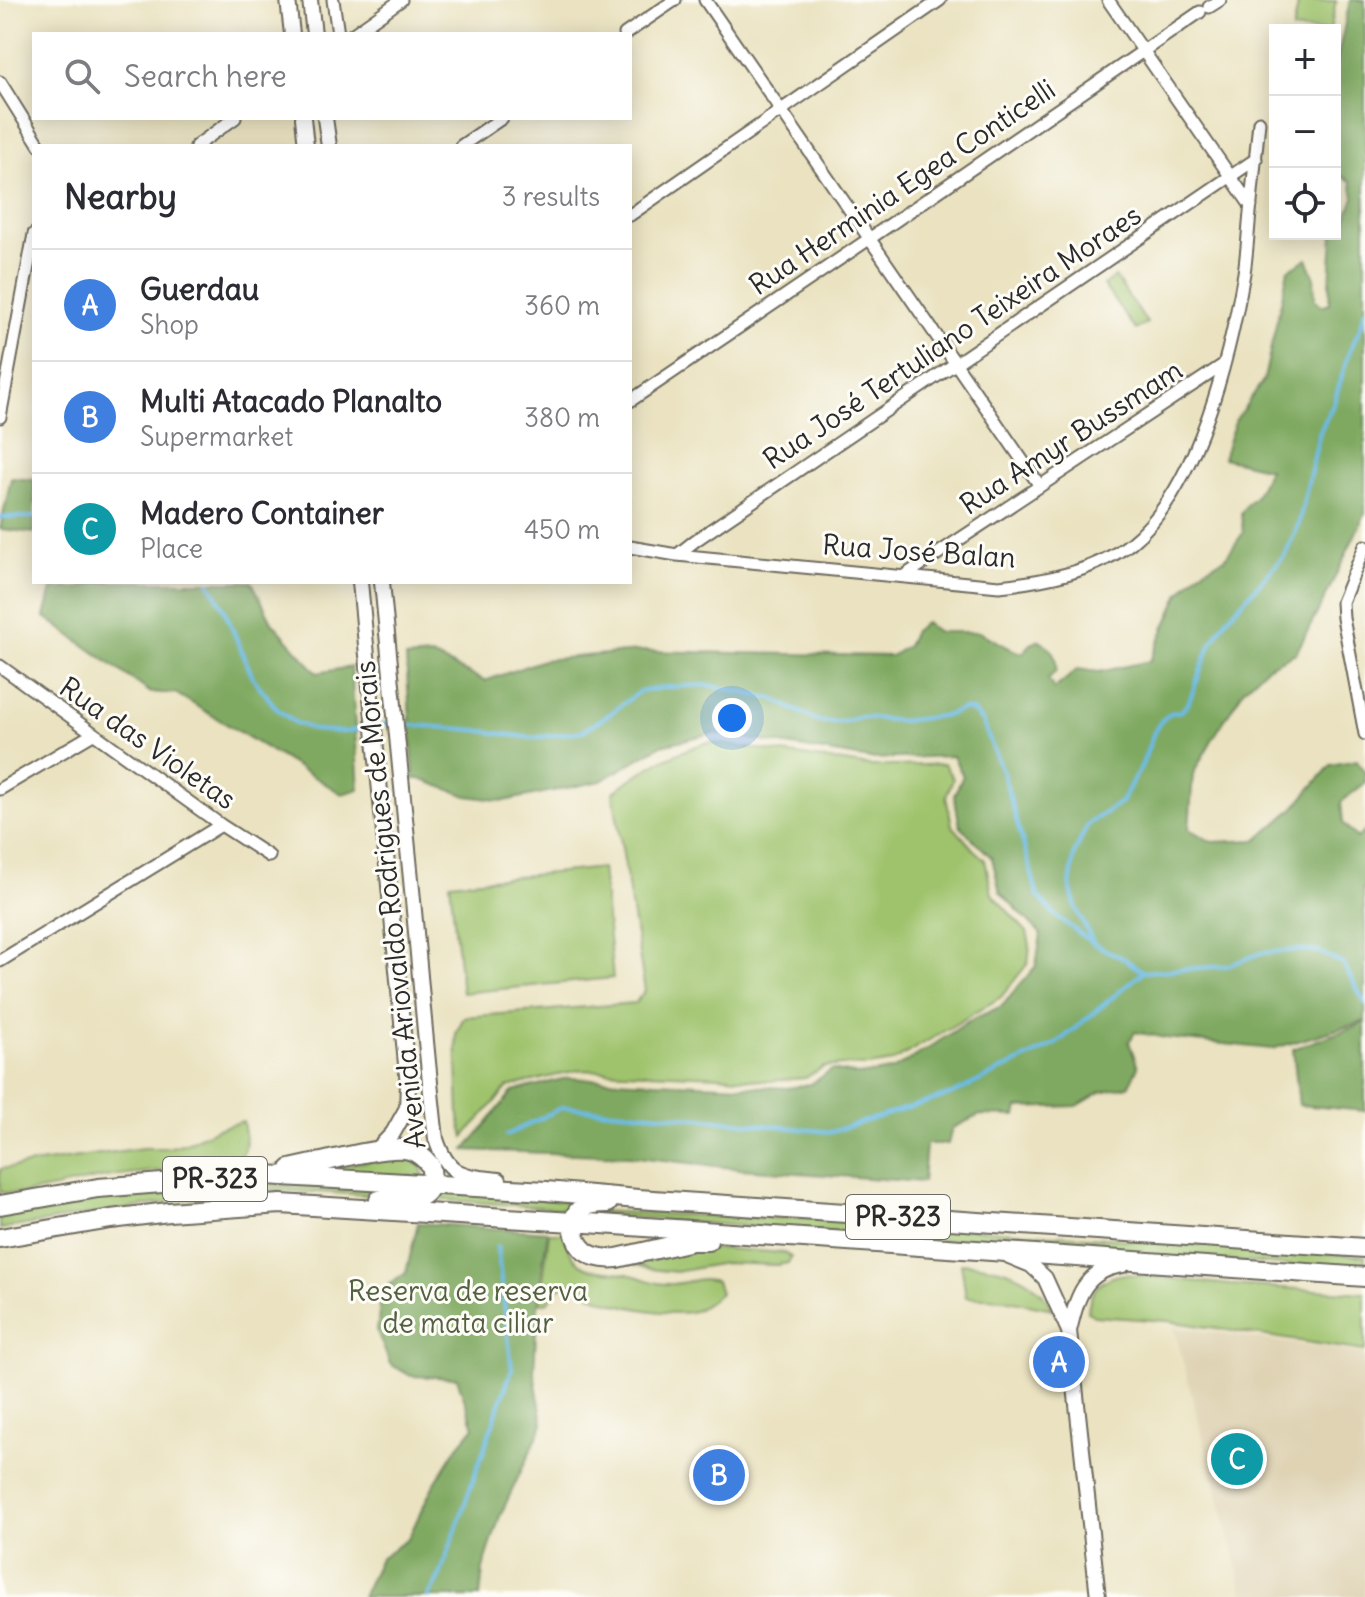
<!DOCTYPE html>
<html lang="en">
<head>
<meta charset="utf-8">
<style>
  body { margin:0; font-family:Delius,sans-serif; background:#f2f2f3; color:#2b2b33 }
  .controls { position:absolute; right:24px; top:24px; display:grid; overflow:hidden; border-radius:0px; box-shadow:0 4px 20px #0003 }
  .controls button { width:72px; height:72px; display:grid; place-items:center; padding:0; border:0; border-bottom:2px solid #e1e1e2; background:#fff; color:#2b2b33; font:40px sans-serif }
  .you { position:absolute; left:732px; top:718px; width:28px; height:28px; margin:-20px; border:6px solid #fff; border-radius:50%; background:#1a73e8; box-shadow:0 0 0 12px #1a73e833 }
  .badge { display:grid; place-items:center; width:52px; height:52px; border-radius:50%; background:#b45309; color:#fff; font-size:26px; font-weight:700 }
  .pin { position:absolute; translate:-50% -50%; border:4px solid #fff; box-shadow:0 2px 8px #0006 }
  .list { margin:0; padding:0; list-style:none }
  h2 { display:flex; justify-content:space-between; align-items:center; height:104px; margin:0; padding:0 32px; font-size:34px }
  h2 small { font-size:26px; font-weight:400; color:#7c7c81 }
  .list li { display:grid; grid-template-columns:52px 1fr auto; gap:24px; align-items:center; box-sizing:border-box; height:112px; padding:0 32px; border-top:2px solid #e1e1e2 }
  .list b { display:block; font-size:30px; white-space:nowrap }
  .list p { margin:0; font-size:26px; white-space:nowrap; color:#7c7c81 }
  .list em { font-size:26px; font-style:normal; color:#7c7c81 }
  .icon { flex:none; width:44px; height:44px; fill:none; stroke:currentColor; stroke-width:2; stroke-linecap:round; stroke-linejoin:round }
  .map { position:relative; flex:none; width:1365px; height:1597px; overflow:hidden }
  .search { position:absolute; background:#fff; box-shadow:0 4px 20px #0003; left:32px; top:32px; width:600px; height:88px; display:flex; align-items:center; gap:20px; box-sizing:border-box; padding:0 28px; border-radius:0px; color:#7c7c81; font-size:30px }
  .panel { position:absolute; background:#fff; box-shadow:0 4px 20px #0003; left:32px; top:144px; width:600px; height:440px; border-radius:0px }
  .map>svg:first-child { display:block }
  .built { fill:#dfd3b4 }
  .green { fill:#9fc36c; stroke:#65774c; stroke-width:2 }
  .forest { fill:#7fa960; stroke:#556a46; stroke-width:2 }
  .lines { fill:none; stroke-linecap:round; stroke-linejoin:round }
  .stream { stroke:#6bbce7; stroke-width:4 }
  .minor-casing { stroke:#6e6b5f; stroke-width:15 }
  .tertiary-casing { stroke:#6e6b5f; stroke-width:18 }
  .trunk-casing { stroke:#6e6b5f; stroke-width:22 }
  .minor { stroke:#fff; stroke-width:11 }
  .tertiary { stroke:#fff; stroke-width:14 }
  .trunk { stroke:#fff; stroke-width:18 }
  .labels { text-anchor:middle; stroke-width:6; stroke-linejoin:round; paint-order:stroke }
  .shield { fill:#fdfcf7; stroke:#6a6a68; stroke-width:2 }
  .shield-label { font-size:26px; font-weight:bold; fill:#2b2b2b }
  .street-label { font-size:28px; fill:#2b2b2b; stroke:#fdfcf7 }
  .park-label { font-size:28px; fill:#546042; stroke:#fdfcf7 }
</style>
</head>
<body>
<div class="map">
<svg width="1365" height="1597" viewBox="0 0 1365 1597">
  <rect width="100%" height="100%" fill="#fdfcf7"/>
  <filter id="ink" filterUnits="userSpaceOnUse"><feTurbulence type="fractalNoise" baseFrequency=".0125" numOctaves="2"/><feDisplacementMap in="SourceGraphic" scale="16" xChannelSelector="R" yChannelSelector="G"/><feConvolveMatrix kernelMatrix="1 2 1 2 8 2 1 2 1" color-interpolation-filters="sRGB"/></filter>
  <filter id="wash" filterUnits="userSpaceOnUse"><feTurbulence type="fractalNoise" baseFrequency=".006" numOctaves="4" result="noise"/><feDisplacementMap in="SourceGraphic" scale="32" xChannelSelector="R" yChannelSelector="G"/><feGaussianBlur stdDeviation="1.8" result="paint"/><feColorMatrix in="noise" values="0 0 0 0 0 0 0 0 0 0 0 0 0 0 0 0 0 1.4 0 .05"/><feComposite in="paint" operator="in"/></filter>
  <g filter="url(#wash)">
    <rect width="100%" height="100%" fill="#eae2c0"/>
    <path class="built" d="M 1174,1327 L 1365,1354 L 1365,1597 L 1245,1597 Z"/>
    <path class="green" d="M 1299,0 L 1336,1 L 1330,30 L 1293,30 Z
      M 1115,277 L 1147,323 L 1136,330 L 1103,285 Z
      M 708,742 L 870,766 L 901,766 L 944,764 L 953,779 L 946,797 L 952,825 L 974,850 L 985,860 L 992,894 L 1027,932 L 1030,945 L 1028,963 L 1001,997 L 892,1062 L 868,1066 L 842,1065 L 824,1067 L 805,1078 L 768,1081 L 719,1076 L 578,1070 L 508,1087 L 464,1137 L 459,1117 L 456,1033 L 464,1017 L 635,1003 L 645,991 L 613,793 C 642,768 672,754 708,742 Z
      M 602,868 L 613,978 L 462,993 L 450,883 Z
      M 243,1121 C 246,1142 251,1154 229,1165 C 188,1169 146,1171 105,1177 C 76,1182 27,1198 0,1192 L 0,1169 L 85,1156 L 143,1148 L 168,1148 L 189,1142 L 217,1129 Z
      M 387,1158 L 412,1160 L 421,1167 L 424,1177 L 318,1172 L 350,1164 Z
      M 235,1184 L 415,1189 L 389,1196 L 275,1190 L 244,1193 L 157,1204 L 0,1229 L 0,1214 C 77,1197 156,1191 235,1184 Z
      M 439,1192 L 570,1201 L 568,1209 L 432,1199 Z
      M 601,1211 L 746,1218 L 812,1218 L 1365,1256 L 1365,1271 L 703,1223 L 595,1214 Z
      M 549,1233 L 564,1233 C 575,1279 596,1266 631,1275 C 648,1279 654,1285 673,1284 C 688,1283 701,1276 716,1281 L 720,1293 C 713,1299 703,1308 694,1311 C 674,1317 625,1307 606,1301 C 594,1297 582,1290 572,1283 L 559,1288 L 548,1302 L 540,1303 Z
      M 715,1248 L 784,1253 L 791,1257 L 788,1263 L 777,1265 L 724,1263 L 676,1272 L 650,1269 L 630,1263 L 685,1249 Z
      M 961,1263 C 999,1266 1033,1273 1053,1309 L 1004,1299 L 966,1297 Z
      M 1125,1274 L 1231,1285 L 1365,1293 L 1365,1351 L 1168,1321 L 1094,1316 L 1088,1312 C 1089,1289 1103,1277 1125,1274 Z"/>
    <path class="forest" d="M 1350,0 L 1365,0 L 1365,514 L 1325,598 L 1296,653 L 1268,666 L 1244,689 L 1212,740 L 1193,774 L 1189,829 L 1212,842 L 1257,840 L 1295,807 L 1331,765 L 1357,760 L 1365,773 L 1365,783 L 1341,802 L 1343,823 L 1357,838 L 1365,831 L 1365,887 L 1363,888 L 1365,925 L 1365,1021 L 1272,1049 L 1166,1038 L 1135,1032 L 1129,1042 L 1138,1067 L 1129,1086 L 1101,1092 L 1077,1106 L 1018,1108 L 1016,1116 L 980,1115 L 952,1128 L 948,1144 L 926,1144 L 923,1182 L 741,1169 L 629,1156 L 465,1150 L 513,1091 L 568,1078 L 788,1088 L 811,1084 L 832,1070 L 859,1075 L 892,1070 L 929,1048 L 969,1021 L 1002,1006 L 1036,966 L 1041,934 L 1000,892 L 992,858 L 960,826 L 954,795 L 963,776 L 953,756 L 870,759 L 714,733 L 662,745 L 601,781 L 504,801 L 467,796 L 420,779 L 414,779 L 406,658 L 432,656 L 485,681 L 543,660 L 639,651 L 891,656 L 907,646 L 914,631 L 925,623 L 938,632 L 979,632 L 1013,650 L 1023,653 L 1031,644 L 1040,640 C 1052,648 1057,656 1056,671 L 1048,679 L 1054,689 L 1078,669 L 1099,672 L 1150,661 L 1180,593 L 1199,572 L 1225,558 L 1243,533 L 1241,513 L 1248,503 L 1255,497 L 1269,469 L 1223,458 L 1235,421 L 1264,379 L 1288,270 L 1307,259 L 1314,275 L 1315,300 L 1322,306 L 1329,303 L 1333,234 L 1335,234 L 1336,220 L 1346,220 L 1354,197 L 1351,181 L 1335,173 L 1335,69 Z
      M 11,478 L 34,480 L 34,533 L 0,529 Z
      M 98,582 L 252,582 L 272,622 L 317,673 L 351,667 L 359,789 L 342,794 L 175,693 L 151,693 L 45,617 L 52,589 L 81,588 Z
      M 1365,1023 L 1365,1111 L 1299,1105 L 1293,1049 Z
      M 418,1223 L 548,1232 L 543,1262 L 537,1316 L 534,1372 L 543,1424 L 500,1516 L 483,1569 L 480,1597 L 362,1597 L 380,1558 L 408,1539 L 432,1488 L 458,1446 L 474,1427 L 457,1378 L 411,1376 L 390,1364 L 377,1331 L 380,1303 L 389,1285 L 406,1273 Z"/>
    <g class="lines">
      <path class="stream" d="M 1365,310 L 1361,326 L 1348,355 L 1334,403 L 1320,431 L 1298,526 L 1285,555 L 1226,620 L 1210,646 L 1188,704 L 1181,711 L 1171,713 L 1161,721 L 1154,732 L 1142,765 L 1121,802 L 1088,824 L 1074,854 L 1070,887 L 1077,910 L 1094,944 L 1126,960 L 1143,972 L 1227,966 L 1261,953 L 1299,950 L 1318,951 L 1343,964 L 1365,1003
        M 0,517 L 34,517
        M 209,582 L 224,609 L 253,678 L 277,709 L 294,722 L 314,730 L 345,732 L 391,723
        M 399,724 L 475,730 L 533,738 L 583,731 L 611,713 L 640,691 L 669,687 L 707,685 L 773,699 L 820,722 L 843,722 L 862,717 L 902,721 L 948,715 L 963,709 L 972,711 L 982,721 L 1003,773 L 1038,896 L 1056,916 L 1094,944
        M 507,1135 L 563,1107 L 698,1118 L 831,1132 L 952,1094 L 1056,1044 L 1142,973
        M 428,1597 L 439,1578 L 512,1369 L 497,1247"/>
    </g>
  </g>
  <g filter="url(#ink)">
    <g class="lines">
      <g class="minor-casing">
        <path id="minor" d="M 333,0 L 338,34
          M 705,0 L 1040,486
          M 1108,0 L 1251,206
          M 1209,7 L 1220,0
          M 353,34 L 401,0
          M 625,34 L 675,0
          M 0,82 L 40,146
          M 196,146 L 235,118
          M 461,146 L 502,118
          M 630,215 L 940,0
          M 630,401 L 869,239 L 1200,12
          M 0,417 L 34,234
          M 1365,546 L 1342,602 L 1343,618 L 1365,734
          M 630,547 L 677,555 L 999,586 C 1045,581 1094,572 1131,543 C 1198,489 1230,355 1244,273 C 1247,253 1248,233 1250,213 C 1253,182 1256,152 1259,122
          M 677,555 L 696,540 L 1256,159
          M 904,576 L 1223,365
          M 0,666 L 221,825 L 269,856
          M 0,789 L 93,734
          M 0,961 L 221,825"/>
      </g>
      <g class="tertiary-casing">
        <path id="tertiary" d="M 288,0 L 292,34
          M 310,0 L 314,34
          M 303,118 L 306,146
          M 325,118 L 329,146
          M 360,582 L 408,1085 L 407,1108 L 393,1133 L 376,1151
          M 382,582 C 390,671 400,760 408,849 C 418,946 425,1043 436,1139 C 448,1177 464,1176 499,1180
          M 1009,1256 L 1031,1265 L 1045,1278 L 1069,1331 L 1098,1597
          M 1069,1331 C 1077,1297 1084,1270 1123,1265"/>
      </g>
      <g class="trunk-casing">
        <path id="trunk" d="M 290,1169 C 317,1164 385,1144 410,1150 C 419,1153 425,1159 430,1165 C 433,1177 433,1189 422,1196 L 379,1200
          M 608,1203 C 599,1203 590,1203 582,1208 C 567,1217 574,1243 586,1252 C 596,1259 607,1259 617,1258 L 692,1241 L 708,1241
          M 0,1205 L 98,1188 L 265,1175 L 546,1191 L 638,1199 L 1365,1248
          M 0,1238 L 111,1219 L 169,1212 L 281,1204 L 573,1222 L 1365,1277"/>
      </g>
      <use href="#minor" class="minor"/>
      <use href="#tertiary" class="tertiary"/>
      <use href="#trunk" class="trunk"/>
    </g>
  </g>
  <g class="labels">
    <g class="shield">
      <rect x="163" y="1157" width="104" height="44" rx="6"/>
      <rect x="846" y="1195" width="104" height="44" rx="6"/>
    </g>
    <g class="shield-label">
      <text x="215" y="1188">PR-323</text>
      <text x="898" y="1226">PR-323</text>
    </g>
    <g class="street-label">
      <text transform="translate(902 187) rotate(-34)" y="10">Rua Herminia Egea Conticelli</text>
      <text transform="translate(952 337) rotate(-34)" y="10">Rua José Tertuliano Teixeira Moraes</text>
      <text transform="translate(1071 437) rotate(-33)" y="10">Rua Amyr Bussmam</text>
      <text transform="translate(919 551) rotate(4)" y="10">Rua José Balan</text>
      <text transform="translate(148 743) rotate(35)" y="10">Rua das Violetas</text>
      <text transform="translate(390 905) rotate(-96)" y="10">Avenida Ariovaldo Rodrigues de Morais</text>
    </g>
    <g class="park-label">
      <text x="468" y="1301">Reserva de reserva<tspan x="468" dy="32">de mata ciliar</tspan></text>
    </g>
  </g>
</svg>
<div class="controls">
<button>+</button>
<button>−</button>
<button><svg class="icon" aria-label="locate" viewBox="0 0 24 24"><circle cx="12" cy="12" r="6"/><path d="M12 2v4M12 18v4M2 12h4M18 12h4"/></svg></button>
</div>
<div class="you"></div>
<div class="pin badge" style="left:1059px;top:1362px;background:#3f7fe0">A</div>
<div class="pin badge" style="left:719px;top:1475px;background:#3f7fe0">B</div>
<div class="pin badge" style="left:1237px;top:1459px;background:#0f9aa8">C</div>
<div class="search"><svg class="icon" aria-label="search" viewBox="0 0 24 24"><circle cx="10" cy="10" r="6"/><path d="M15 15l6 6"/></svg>Search here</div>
<section class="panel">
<h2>Nearby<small>3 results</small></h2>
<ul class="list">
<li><span class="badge" style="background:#3f7fe0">A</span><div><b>Guerdau</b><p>Shop</p></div><em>360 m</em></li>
<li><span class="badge" style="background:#3f7fe0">B</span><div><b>Multi Atacado Planalto</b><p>Supermarket</p></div><em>380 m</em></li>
<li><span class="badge" style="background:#0f9aa8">C</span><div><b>Madero Container</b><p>Place</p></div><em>450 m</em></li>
</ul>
</section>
</div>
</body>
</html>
